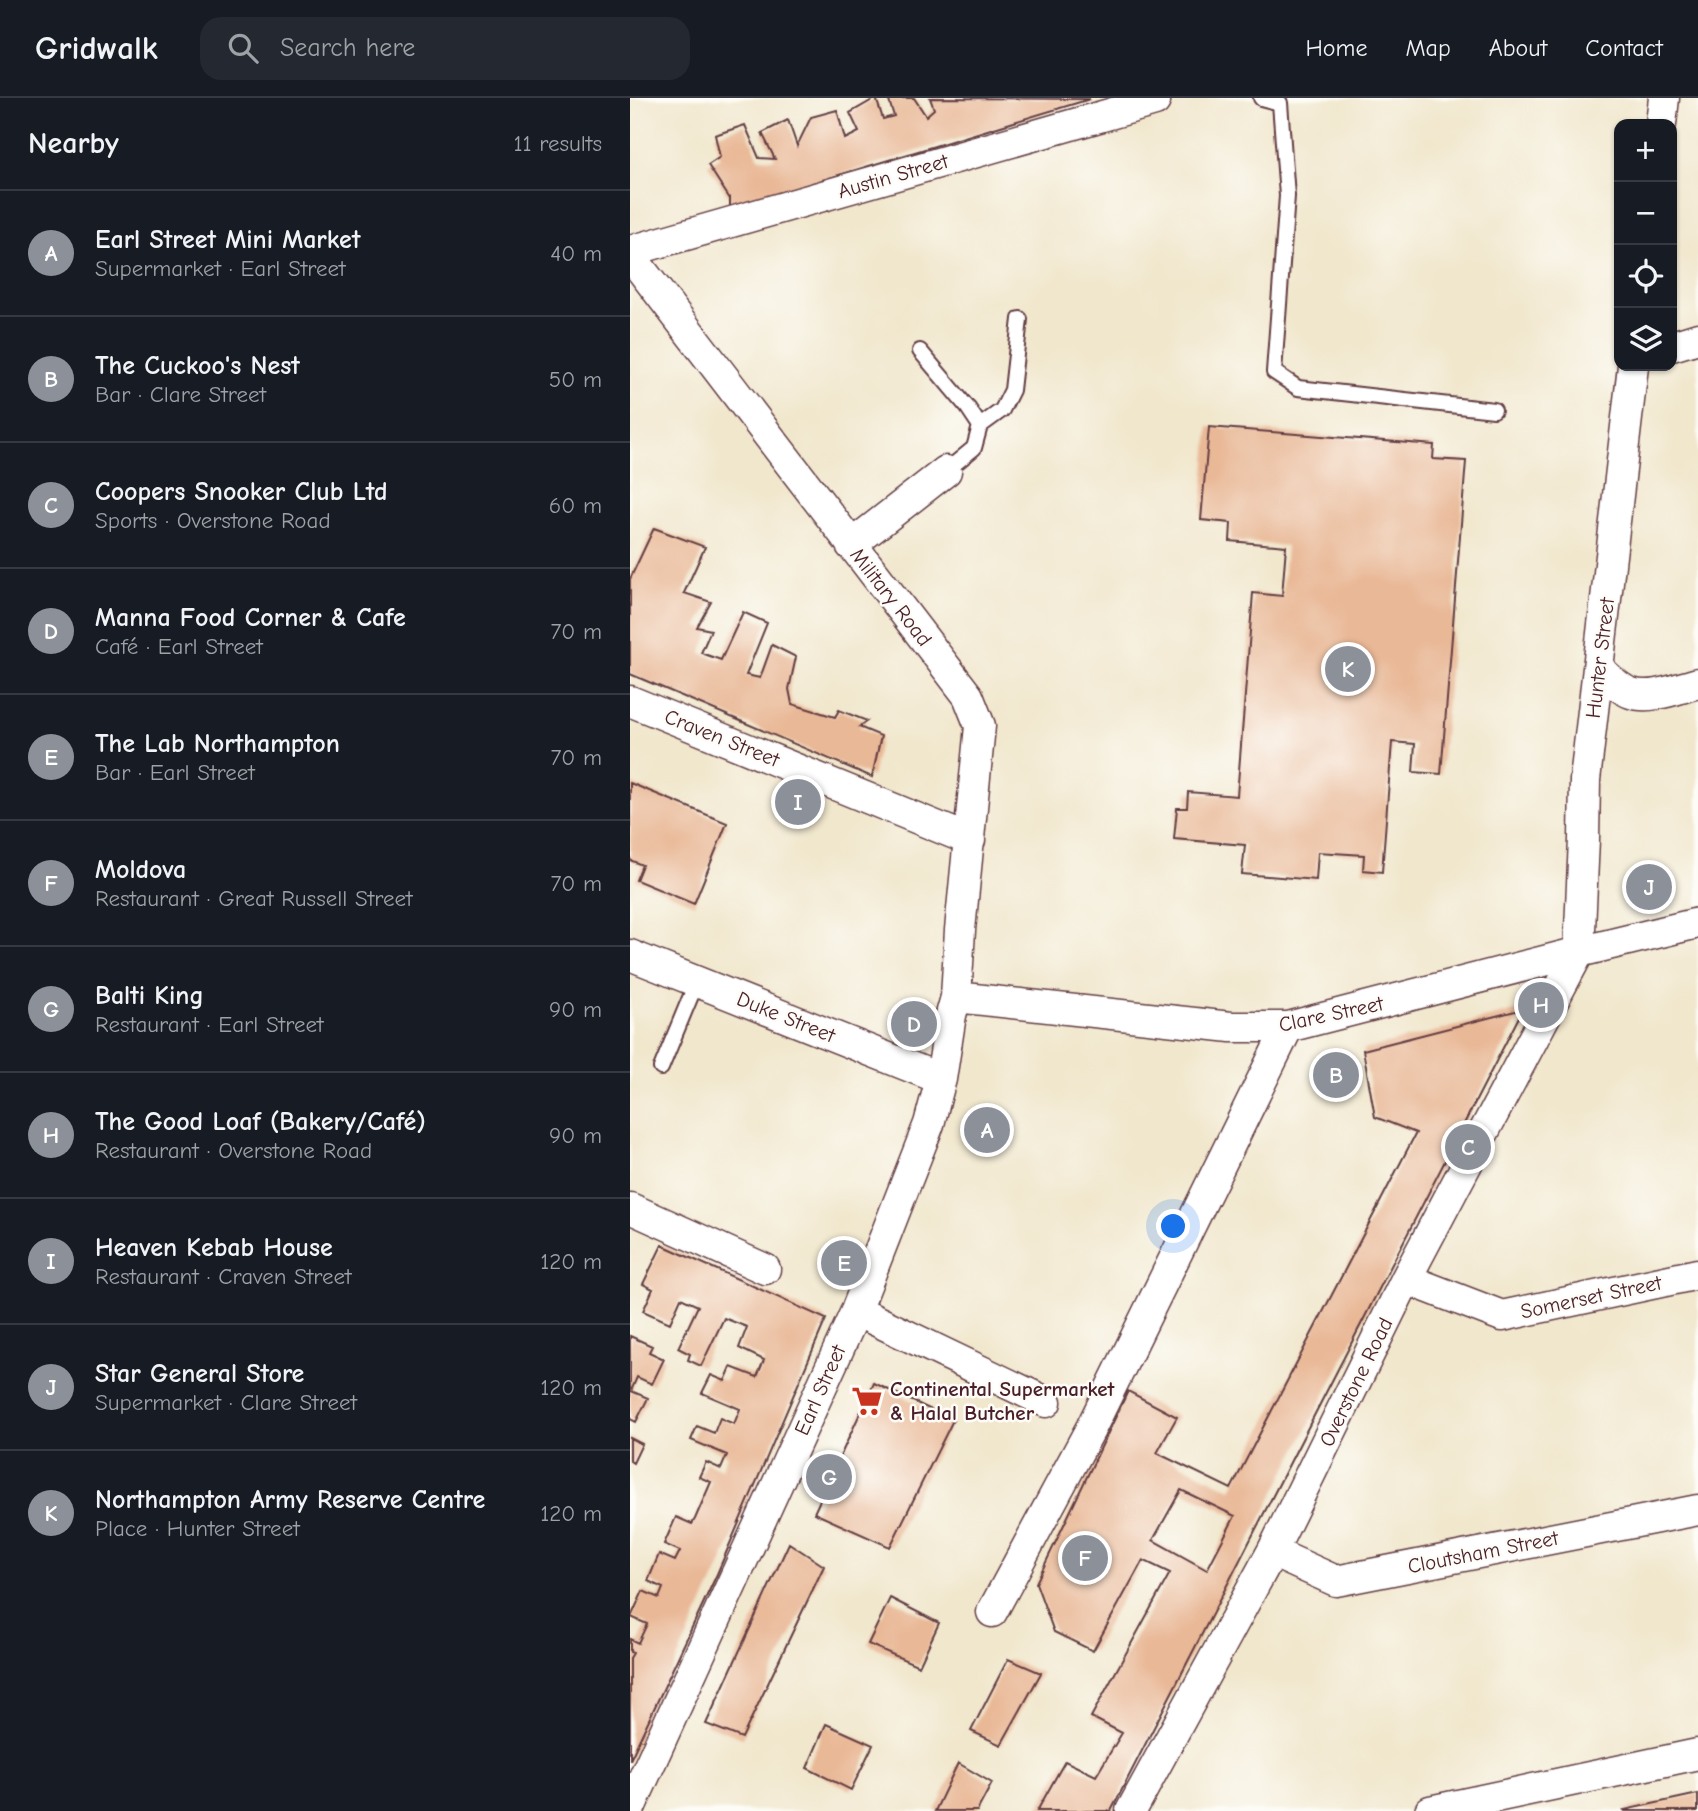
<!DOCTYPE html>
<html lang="en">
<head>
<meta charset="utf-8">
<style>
  body { margin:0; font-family:"Comic Neue",sans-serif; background:#242831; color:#f1f3f6 }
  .controls { position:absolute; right:21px; top:21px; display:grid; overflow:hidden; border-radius:14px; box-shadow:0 2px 5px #0004 }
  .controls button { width:63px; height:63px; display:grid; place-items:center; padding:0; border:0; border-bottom:2px solid #363941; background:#171b24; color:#f1f3f6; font:35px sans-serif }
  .you { position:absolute; left:544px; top:1129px; width:24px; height:24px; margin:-18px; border:5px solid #fff; border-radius:50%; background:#1a73e8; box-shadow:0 0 0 10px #1a73e833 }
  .badge { display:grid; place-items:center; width:46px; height:46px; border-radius:50%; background:#8c9099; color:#fff; font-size:23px; font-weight:700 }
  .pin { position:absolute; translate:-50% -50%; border:4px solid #fff; box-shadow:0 2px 7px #0006 }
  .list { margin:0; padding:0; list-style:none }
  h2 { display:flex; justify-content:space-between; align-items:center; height:91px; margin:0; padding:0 28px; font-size:30px }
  h2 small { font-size:23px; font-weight:400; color:#9ea1a6 }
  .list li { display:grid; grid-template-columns:46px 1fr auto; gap:21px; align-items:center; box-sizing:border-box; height:126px; padding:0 28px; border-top:2px solid #363941 }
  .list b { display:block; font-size:26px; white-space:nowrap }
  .list p { margin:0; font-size:23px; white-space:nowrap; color:#9ea1a6 }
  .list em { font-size:23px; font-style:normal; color:#9ea1a6 }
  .icon { flex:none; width:38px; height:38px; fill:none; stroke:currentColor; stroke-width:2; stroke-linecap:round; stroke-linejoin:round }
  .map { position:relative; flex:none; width:1068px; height:1713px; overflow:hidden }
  header { display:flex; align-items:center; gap:42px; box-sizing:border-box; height:98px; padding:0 35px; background:#171b24; border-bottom:2px solid #363941 }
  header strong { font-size:33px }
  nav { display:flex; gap:38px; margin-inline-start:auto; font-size:24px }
  .search { width:490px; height:63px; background:#242831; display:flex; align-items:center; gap:18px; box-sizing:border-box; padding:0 24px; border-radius:21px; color:#9ea1a6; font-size:26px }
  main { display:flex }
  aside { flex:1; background:#171b24 }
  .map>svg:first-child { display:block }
  .building { fill:#e9b896; fill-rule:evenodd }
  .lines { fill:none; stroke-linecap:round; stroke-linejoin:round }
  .lane-casing { stroke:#633d43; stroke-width:18 }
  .street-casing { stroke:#633d43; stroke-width:33 }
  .lane { stroke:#fff; stroke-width:14 }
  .street { stroke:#fff; stroke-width:30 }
  .labels { text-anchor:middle; stroke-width:5; stroke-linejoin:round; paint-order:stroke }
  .street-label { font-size:21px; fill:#4a1f2b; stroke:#fdfcf7 }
  .poi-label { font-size:21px; font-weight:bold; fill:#4a1f2b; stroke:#fdfcf7; text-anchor:start }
</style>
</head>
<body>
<header>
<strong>Gridwalk</strong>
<div class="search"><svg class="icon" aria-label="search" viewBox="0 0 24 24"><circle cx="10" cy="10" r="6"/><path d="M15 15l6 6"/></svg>Search here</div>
<nav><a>Home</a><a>Map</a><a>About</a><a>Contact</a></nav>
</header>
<main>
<aside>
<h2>Nearby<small>11 results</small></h2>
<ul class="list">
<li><span class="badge">A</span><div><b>Earl Street Mini Market</b><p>Supermarket · Earl Street</p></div><em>40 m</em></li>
<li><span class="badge">B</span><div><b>The Cuckoo's Nest</b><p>Bar · Clare Street</p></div><em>50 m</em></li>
<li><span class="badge">C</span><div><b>Coopers Snooker Club Ltd</b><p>Sports · Overstone Road</p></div><em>60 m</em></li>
<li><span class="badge">D</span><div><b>Manna Food Corner &amp; Cafe</b><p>Café · Earl Street</p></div><em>70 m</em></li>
<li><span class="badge">E</span><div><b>The Lab Northampton</b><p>Bar · Earl Street</p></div><em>70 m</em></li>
<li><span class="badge">F</span><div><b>Moldova</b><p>Restaurant · Great Russell Street</p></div><em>70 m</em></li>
<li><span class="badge">G</span><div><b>Balti King</b><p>Restaurant · Earl Street</p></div><em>90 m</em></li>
<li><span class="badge">H</span><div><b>The Good Loaf (Bakery/Café)</b><p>Restaurant · Overstone Road</p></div><em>90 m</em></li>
<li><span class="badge">I</span><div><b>Heaven Kebab House</b><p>Restaurant · Craven Street</p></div><em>120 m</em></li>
<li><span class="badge">J</span><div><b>Star General Store</b><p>Supermarket · Clare Street</p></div><em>120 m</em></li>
<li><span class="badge">K</span><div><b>Northampton Army Reserve Centre</b><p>Place · Hunter Street</p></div><em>120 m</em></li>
</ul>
</aside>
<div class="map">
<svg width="1068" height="1713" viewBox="0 0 1068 1713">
  <rect width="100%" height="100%" fill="#fdfcf7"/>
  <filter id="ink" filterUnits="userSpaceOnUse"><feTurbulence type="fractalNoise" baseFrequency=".0143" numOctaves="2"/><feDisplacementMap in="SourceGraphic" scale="14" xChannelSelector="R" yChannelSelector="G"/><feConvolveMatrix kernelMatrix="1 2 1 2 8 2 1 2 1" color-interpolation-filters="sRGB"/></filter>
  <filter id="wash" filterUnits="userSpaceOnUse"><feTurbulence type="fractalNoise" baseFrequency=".00686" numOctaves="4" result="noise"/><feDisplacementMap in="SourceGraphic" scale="28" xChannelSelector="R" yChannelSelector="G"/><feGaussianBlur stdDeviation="1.57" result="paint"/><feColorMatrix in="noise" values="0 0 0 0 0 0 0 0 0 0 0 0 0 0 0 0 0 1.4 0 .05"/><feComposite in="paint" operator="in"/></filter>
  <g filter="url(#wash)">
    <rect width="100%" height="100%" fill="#f1e7cd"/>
    <g id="blocks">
      <path class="building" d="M 246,0 L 253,21 L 264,18 L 258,0 L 284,0 L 296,18 L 304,11 L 300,0 L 460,1 L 100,110 L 100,101 L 78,67 L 90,59 L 85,37 L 115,27 L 129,60 L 145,61 L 132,35 L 158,22 L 167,48 L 181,19 L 207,12 L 215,41 L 229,34 L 220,15 Z
        M 579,329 L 804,347 L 803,361 L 836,363 L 811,676 L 783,674 L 785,646 L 762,644 L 752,774 L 733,772 L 734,757 L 688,754 L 686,782 L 612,776 L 615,747 L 544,741 L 547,710 L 557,710 L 558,694 L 607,698 L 623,495 L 652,498 L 656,448 L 600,443 L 601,425 L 571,422 Z
        M 24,430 L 75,449 L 54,495 L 81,504 L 67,529 L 81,532 L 71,555 L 91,562 L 113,514 L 137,525 L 116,577 L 130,580 L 142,547 L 166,559 L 159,591 L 162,606 L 205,619 L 209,612 L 237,623 L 229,629 L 251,638 L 242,679 L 0,576 L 0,481 Z
        M 0,685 L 97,725 L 64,806 L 6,782 L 12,767 L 0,762 Z
        M 893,911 L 481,1713 L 407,1713 L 435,1663 L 466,1678 L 492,1635 L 461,1619 L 540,1475 L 513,1462 L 463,1553 L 424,1534 L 406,1485 L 498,1293 L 547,1319 L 527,1355 L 601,1391 L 786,1035 L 745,1019 L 733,952 ZM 551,1392 L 605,1418 L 577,1472 L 523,1442 Z
        M 32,1147 L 196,1221 L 87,1476 L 0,1662 L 0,1560 L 3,1555 L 0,1554 L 0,1541 L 8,1545 L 17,1526 L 1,1519 L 13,1493 L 29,1500 L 33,1490 L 18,1483 L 29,1456 L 45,1463 L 50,1453 L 34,1446 L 46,1419 L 62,1426 L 65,1421 L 81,1384 L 69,1379 L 76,1364 L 91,1371 L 97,1357 L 61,1342 L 67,1328 L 84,1335 L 90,1320 L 104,1326 L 110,1311 L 72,1295 L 81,1277 L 95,1283 L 101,1269 L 127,1279 L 134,1262 L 109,1250 L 117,1229 L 94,1220 L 71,1268 L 58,1262 L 60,1256 L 48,1250 L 68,1208 L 51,1200 L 40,1225 L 13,1213 L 23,1191 L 13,1186 Z
        M 0,1238 L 22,1248 L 19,1254 L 34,1261 L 22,1286 L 7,1279 L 1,1293 L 18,1300 L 6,1324 L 0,1321 Z
        M 244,1285 L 323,1322 L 260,1449 L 184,1415 Z
        M 0,1340 L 12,1346 L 3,1365 L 0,1363 Z
        M 159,1445 L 194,1468 L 112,1640 L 76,1626 Z
        M 260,1500 L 309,1525 L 289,1568 L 238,1546 Z
        M 378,1561 L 411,1575 L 371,1647 L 341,1633 Z
        M 196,1626 L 243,1647 L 221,1692 L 177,1670 Z
        M 328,1665 L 362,1685 L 347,1713 L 305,1713 Z
        M 1068,1696 L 1068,1713 L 995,1713 L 994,1712 Z"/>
    </g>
  </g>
  <g filter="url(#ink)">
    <use href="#blocks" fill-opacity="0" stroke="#633d43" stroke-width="2"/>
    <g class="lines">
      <g class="lane-casing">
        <path id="lane" d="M 631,0 L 650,5 L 657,98 L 644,274 L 668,290 L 864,312
          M 290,253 L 338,310 L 350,328 L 344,350 L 316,373
          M 350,328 L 372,312 L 382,292 L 390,221
          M 31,970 L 67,883"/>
      </g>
      <g class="street-casing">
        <path id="street" d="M 1031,26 L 1034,0
          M 0,153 L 525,3
          M 0,157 L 338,598 L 350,628 L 330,832 L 326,899 L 321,917 L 311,981 L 299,1026 L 226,1213 L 0,1710
          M 1042,248 L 1068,240
          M 221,447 L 316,373
          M 969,571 C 978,579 989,591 1001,595 C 1021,602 1048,590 1068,585
          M 0,603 L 340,742
          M 0,857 L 311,981
          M 326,899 L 601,929 L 658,929 L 949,854 L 1068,825
          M 0,1110 L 135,1171
          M 776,1181 L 872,1218 L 1068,1176
          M 226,1213 L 416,1304
          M 642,1454 L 706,1483 L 1068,1412
          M 362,1514 L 461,1330 L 658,929
          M 501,1713 L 642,1454 L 776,1181 L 949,854 L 954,741 L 955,682 L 1003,268
          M 800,1713 L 1068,1656"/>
      </g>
      <use href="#lane" class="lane"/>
      <use href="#street" class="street"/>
    </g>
  </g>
  <defs>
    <g id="supermarket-bare" transform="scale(2.415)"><path d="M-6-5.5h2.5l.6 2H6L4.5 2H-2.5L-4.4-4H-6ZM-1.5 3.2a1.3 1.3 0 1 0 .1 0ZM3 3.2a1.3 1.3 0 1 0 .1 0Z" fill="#c8321e" stroke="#fdfcf7" stroke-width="2.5" paint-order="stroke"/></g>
  </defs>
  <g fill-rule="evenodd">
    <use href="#supermarket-bare" x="237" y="1303"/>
  </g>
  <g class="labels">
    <g class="street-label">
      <text transform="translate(263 78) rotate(-16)" y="7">Austin Street</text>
      <text transform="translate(261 499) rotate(52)" y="7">Military Road</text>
      <text transform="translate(970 560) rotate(-83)" y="7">Hunter Street</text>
      <text transform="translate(92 640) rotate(22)" y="7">Craven Street</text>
      <text transform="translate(701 916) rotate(-12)" y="7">Clare Street</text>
      <text transform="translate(156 919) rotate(22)" y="7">Duke Street</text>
      <text transform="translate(961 1199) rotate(-12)" y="7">Somerset Street</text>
      <text transform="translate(726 1284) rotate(-64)" y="7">Overstone Road</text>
      <text transform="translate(190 1292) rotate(-66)" y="7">Earl Street</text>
      <text transform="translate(853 1454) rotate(-11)" y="7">Cloutsham Street</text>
    </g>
    <g class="poi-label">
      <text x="260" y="1298">Continental Supermarket<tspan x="260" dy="24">&amp; Halal Butcher</tspan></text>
    </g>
  </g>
</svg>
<div class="controls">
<button>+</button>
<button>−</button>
<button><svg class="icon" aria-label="locate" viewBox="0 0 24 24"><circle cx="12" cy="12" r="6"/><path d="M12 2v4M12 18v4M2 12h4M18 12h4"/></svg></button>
<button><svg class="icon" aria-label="layers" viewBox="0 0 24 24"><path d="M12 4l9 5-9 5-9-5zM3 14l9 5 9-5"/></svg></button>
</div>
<div class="you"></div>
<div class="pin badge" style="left:357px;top:1032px">A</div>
<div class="pin badge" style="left:706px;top:977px">B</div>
<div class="pin badge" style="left:838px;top:1049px">C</div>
<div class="pin badge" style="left:284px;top:926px">D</div>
<div class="pin badge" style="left:214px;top:1165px">E</div>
<div class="pin badge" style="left:455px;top:1460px">F</div>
<div class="pin badge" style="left:199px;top:1379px">G</div>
<div class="pin badge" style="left:911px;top:907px">H</div>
<div class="pin badge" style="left:168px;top:704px">I</div>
<div class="pin badge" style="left:1019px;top:789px">J</div>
<div class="pin badge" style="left:718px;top:571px">K</div>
</div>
</main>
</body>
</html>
